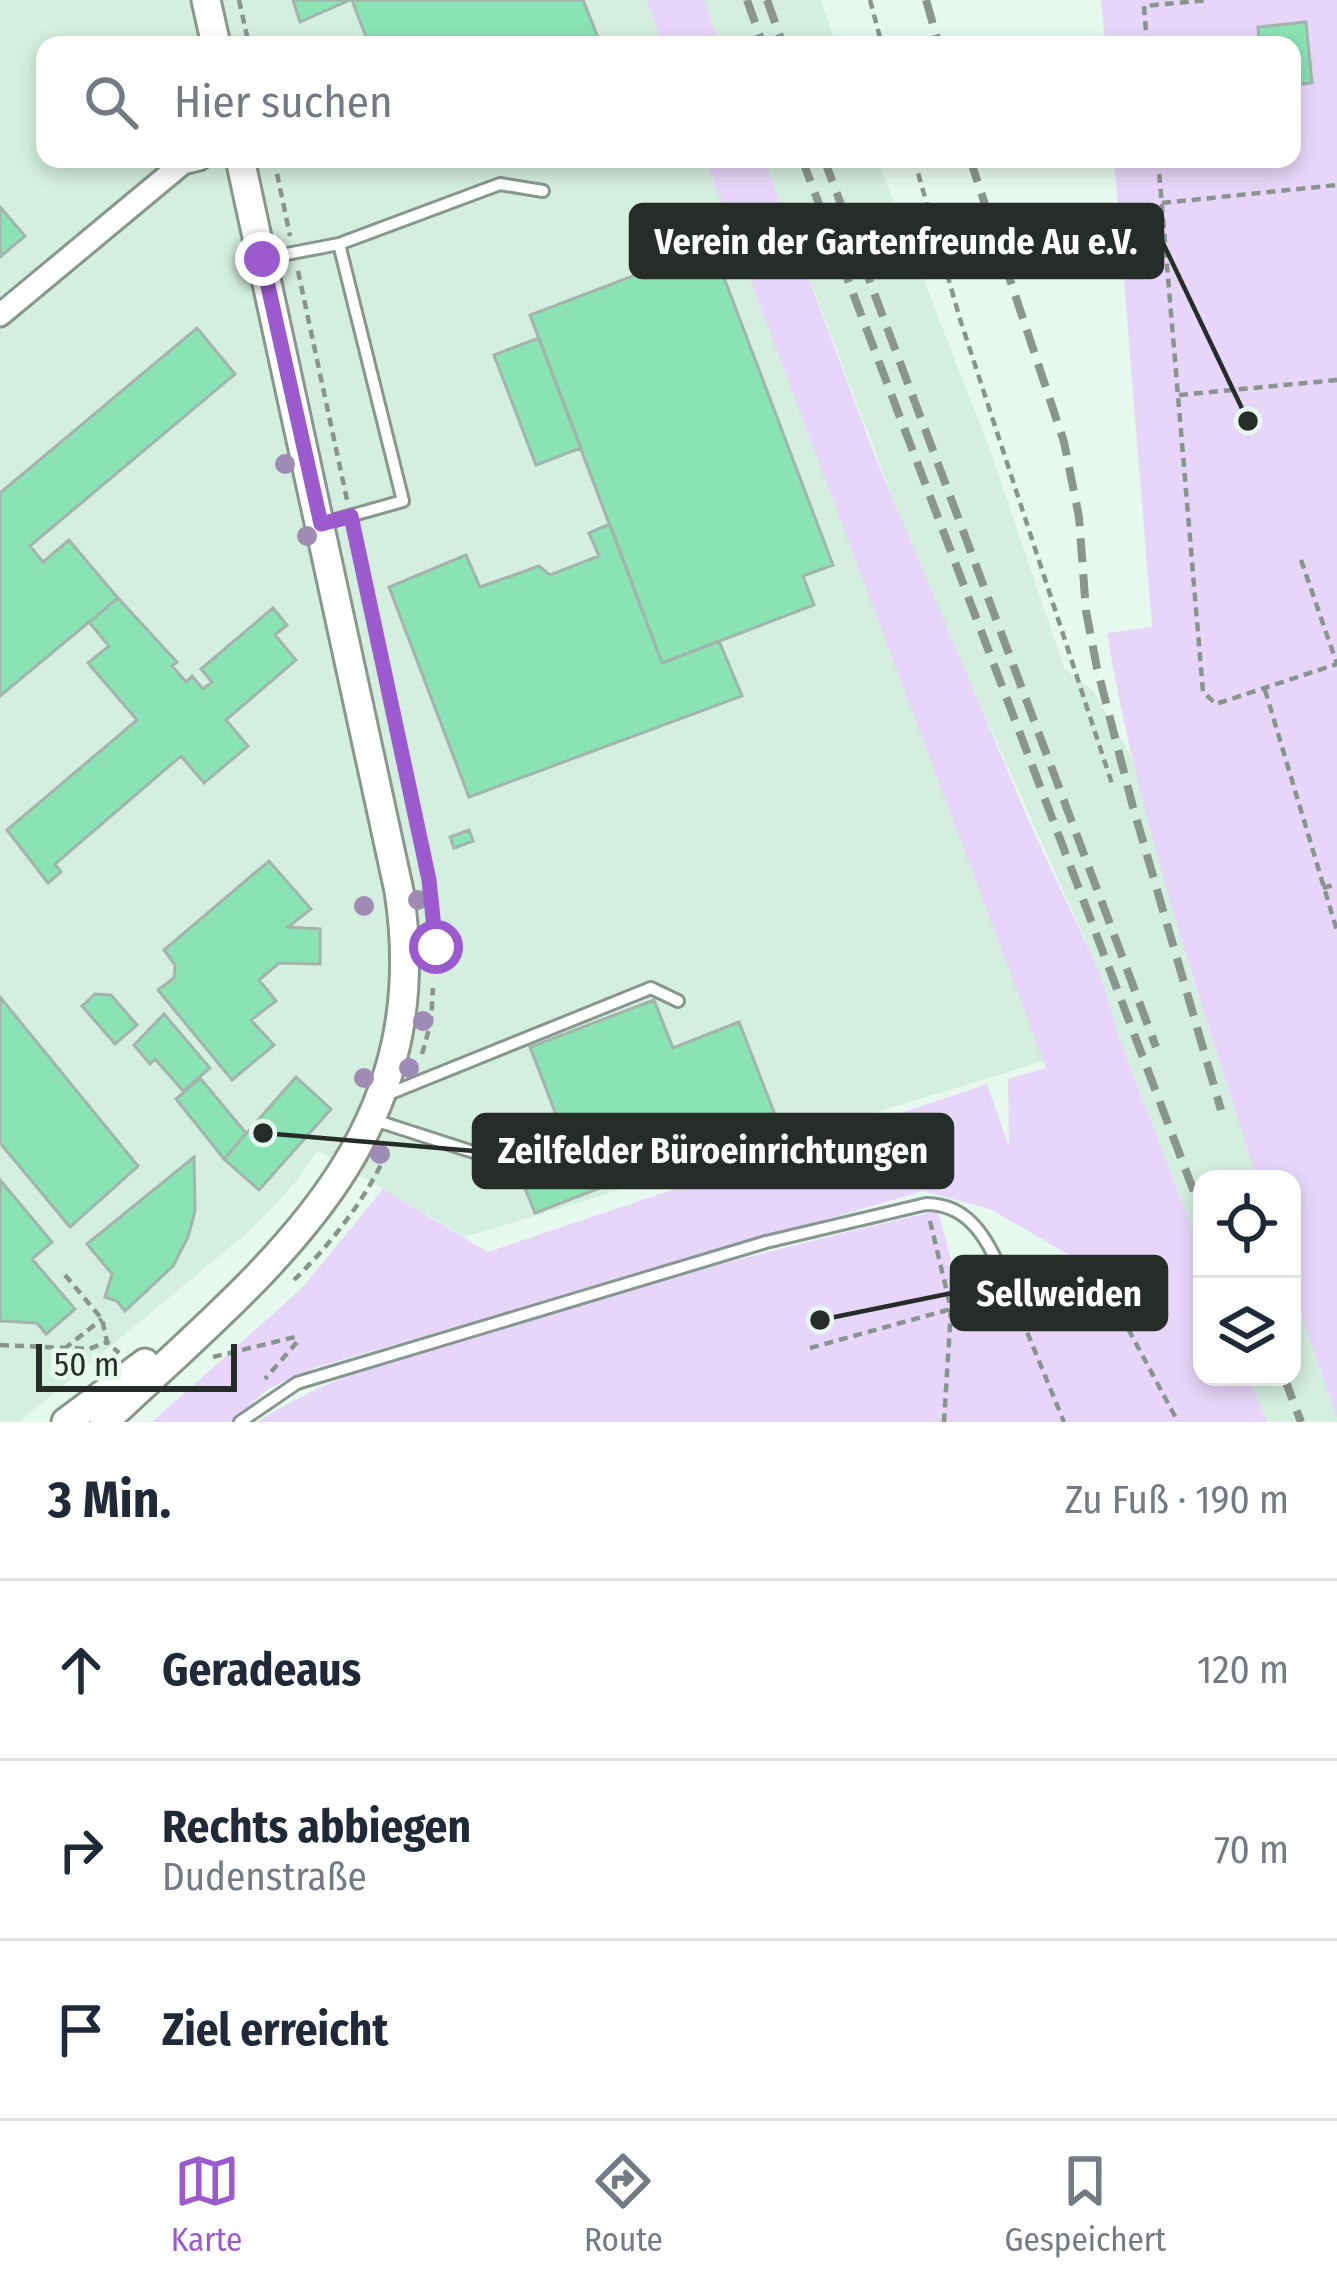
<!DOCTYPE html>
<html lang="de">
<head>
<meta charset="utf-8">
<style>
  body { margin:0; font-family:"Fira Sans Condensed",sans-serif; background:#f2f2f3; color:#1f2937 }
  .controls { position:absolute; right:36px; bottom:36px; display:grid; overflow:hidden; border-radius:24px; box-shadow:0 6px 18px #0003 }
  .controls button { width:108px; height:108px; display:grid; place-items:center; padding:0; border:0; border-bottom:3px solid #e0e1e3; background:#fff; color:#1f2937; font:60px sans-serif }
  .scale { position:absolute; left:36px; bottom:30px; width:201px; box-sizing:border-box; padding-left:12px; border:6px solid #262d29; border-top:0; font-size:33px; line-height:42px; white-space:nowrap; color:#262d29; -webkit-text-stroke:9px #e7f9ee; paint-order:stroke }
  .stop { position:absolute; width:36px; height:36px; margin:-27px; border:9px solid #9c5acf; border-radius:50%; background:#fff }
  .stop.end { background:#9c5acf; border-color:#fff; box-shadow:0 3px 12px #0008 }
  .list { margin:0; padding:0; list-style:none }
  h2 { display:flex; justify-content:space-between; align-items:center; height:156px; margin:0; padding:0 48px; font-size:51px }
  h2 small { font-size:39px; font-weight:400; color:#747a83 }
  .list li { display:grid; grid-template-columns:78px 1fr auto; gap:36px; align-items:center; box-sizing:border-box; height:180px; padding:0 48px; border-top:3px solid #e0e1e3 }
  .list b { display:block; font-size:45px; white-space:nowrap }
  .list p { margin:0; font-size:39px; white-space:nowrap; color:#747a83 }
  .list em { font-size:39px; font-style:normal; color:#747a83 }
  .icon { flex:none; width:66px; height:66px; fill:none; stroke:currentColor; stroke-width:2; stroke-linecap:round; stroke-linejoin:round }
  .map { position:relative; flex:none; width:1337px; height:1422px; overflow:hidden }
  .search { position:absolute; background:#fff; box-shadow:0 6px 18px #0003; left:36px; right:36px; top:36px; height:132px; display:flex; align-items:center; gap:30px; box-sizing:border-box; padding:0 42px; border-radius:24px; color:#747a83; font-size:45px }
  .sheet { height:696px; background:#fff }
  nav { display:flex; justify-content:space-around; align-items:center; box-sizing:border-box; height:168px; border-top:3px solid #e0e1e3; background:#fff; font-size:33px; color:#747a83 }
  nav a { display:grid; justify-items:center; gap:6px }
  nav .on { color:#9c5acf }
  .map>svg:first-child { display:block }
  .built { fill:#d4eedf }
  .green { fill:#e7d6f9 }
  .building { fill:#89e3b5; stroke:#a3b4aa; stroke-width:3 }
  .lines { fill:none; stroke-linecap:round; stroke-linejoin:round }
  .service-casing { stroke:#87978e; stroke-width:16 }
  .minor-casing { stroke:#87978e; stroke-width:27 }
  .tertiary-casing { stroke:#87978e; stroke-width:33 }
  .path { stroke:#88958d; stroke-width:4.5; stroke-dasharray:9 6; stroke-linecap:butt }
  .service { stroke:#fff; stroke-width:10 }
  .minor { stroke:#fff; stroke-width:21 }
  .tertiary { stroke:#fff; stroke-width:27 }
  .rail { stroke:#89968e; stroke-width:8; stroke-dasharray:24 12; stroke-linecap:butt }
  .tree { fill:#9e8cb5 }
  .route { stroke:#9c5acf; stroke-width:15 }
  .leader { fill:none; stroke:#262d29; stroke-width:4.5 }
  .callout-dot { fill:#262d29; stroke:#e7f9ee; stroke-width:4.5 }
  .callout { fill:#262d29; stroke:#262d29; stroke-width:4.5 }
  .callout-label { font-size:36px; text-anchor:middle; font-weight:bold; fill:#fff }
</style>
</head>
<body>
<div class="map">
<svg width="1337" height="1422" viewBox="0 0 1337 1422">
  <rect width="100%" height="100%" fill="#e7f9ee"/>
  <path class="built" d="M 0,0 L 646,0 L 663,45 L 45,45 L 45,159 L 705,159 L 1044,1061 L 465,1237 L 318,1151 L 294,1184 L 252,1229 L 19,1422 L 0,1422 Z
    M 704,0 L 821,0 L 836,45 L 720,45 Z
    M 764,159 L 877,159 L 993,458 L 1064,668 L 1094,692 L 1132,758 L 1186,957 L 1257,1179 L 1202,1179 L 1202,1254 L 1120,1040 L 1100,973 L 923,577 Z
    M 1292,1287 L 1337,1419 L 1337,1422 L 1267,1422 L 1249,1377 L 1292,1377 Z"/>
  <path class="green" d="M 646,0 L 704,0 L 720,45 L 663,45 Z
    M 1101,0 L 1337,0 L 1337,1419 L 1292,1287 L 1292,1179 L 1257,1179 C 1200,999 1138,819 1107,633 L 1152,627 L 1114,159 L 1292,159 L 1292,45 L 1105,45 Z
    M 705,159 L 764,159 L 876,459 L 1030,824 L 1100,973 L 1120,1040 L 1202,1254 L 1202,1377 L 1249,1377 L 1267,1422 L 257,1422 C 340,1368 444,1343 539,1316 C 671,1277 803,1241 938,1211 L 962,1301 L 1083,1263 L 990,1209 L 923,1191 L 317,1367 L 268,1389 L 230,1422 L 152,1422 L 302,1288 L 383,1189 L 488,1252 L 987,1084 L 1009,1147 L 1008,1079 L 1046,1068 Z"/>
  <path class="building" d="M 293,0 L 350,0 L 300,22 Z
    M 352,0 L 583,0 L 601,45 L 369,45 Z
    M 1306,22 L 1312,83 L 1292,85 L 1292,45 L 1259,45 L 1258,27 Z
    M 0,207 L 25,236 L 0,257 Z
    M 712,246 L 833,565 L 803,576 L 814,605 L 662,663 L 530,315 Z
    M 197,328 L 235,374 L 30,546 L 43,562 L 69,540 L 118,598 L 0,696 L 0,493 Z
    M 539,338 L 581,448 L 536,465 L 494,355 Z
    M 610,524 L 662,663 L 719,641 L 742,696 L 469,797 L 389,587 L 466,555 L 480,587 L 539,566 L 550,575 L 599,556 L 589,533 Z
    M 118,598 L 177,662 L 172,666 L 186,682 L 192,676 L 203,689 L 212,682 L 201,669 L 273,608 L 287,625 L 275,635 L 296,660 L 226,720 L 248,746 L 204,783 L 181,756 L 55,864 L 61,872 L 48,883 L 7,830 L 137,720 L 88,663 L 109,646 L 89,622 Z
    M 469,830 L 473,841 L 454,848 L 450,837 Z
    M 269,861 L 311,909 L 288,927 L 320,929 L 320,964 L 279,963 L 259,980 L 276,1001 L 251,1020 L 274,1045 L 232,1080 L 158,990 L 174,978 L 175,965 L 164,950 Z
    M 95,994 L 111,995 L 137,1025 L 115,1044 L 82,1006 Z
    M 0,997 L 138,1166 L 70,1227 L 0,1143 Z
    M 654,1000 L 673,1048 L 739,1022 L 777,1120 L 535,1213 L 520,1176 L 572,1156 L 530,1047 Z
    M 164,1014 L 210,1068 L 183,1091 L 155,1059 L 150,1064 L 134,1045 Z
    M 296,1077 L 331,1109 L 259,1190 L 224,1159 Z
    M 200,1078 L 246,1133 L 224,1159 L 176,1099 Z
    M 194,1157 L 195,1211 L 188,1237 L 173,1266 L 125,1311 L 117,1301 L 105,1297 L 112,1274 L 87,1244 Z
    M 0,1180 L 52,1242 L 32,1259 L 75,1309 L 46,1334 L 37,1323 L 0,1321 Z"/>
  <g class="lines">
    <g class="service-casing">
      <path id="service" d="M 339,244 L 500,184 L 543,191
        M 266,258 L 339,244 L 403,501 L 321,524
        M 381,1097 L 651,988 L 678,1001
        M 371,1119 L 492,1158
        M 240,1422 L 297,1383 L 766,1242 L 926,1204 C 976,1204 992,1251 1010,1291"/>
    </g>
    <g class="minor-casing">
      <path id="minor" d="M 0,315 L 183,163 L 199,159"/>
    </g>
    <g class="tertiary-casing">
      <path id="tertiary" d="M 206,0 L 216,45
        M 66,1422 L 145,1363
        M 104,1422 C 267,1268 438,1144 399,891 L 240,159"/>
    </g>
    <path class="path" d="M 239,0 L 249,45
      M 870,0 L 882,45
      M 1147,45 L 1144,6 L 1208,0
      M 274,159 L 290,236
      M 914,159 L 960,319 L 1112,784
      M 1158,159 L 1203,692 L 1216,704 L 1337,664
      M 1162,203 L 1337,185
      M 298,271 L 347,500
      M 1179,395 L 1337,380
      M 355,535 L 429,880 L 435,947 L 433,977
      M 1301,560 L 1337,664
      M 1265,690 L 1337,931
      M 1323,888 L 1337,884
      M 422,1054 L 431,1022 L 433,988
      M 930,1221 L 951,1309 L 944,1422
      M 1093,1263 L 1178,1422
      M 65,1275 L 102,1319 L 107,1342 L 119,1353
      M 294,1280 C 331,1244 368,1197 388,1149
      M 1016,1305 L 1064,1422
      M 0,1345 L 89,1349 L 107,1342
      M 810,1348 L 951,1309
      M 64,1349 L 102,1319
      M 213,1357 L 295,1337 L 297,1342 L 265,1379"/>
    <use href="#service" class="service"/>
    <use href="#minor" class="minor"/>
    <use href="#tertiary" class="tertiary"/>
    <path class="rail" d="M 747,0 L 763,45
      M 767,0 L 783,45
      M 926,0 L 939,45
      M 802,159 L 1202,1213
      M 824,159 L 1156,1047
      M 970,159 L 1064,442 L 1079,517 L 1086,611 L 1097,668 L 1133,807 L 1221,1110
      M 1284,1377 L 1301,1422"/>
  </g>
  <g class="tree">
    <circle cx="285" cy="464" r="10"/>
    <circle cx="307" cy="536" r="10"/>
    <circle cx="418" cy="900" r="10"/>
    <circle cx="364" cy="906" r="10"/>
    <circle cx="423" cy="1021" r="10"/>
    <circle cx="409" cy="1068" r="10"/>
    <circle cx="364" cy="1078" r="10"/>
    <circle cx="380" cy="1154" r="10"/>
  </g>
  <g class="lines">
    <path class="route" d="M 262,259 L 321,524 L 351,516 L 429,880 L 436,947"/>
  </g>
  <path class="leader" d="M1248 421L1162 241M263 1133L474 1151M820 1320L952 1293"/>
  <g class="callout-dot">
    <circle cx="1248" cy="421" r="12"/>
    <circle cx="263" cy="1133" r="12"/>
    <circle cx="820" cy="1320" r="12"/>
  </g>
  <g class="callout">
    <rect x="631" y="205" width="531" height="72" rx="12"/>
    <rect x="474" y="1115" width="478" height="72" rx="12"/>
    <rect x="952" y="1257" width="214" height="72" rx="12"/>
  </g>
  <g class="callout-label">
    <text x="896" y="254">Verein der Gartenfreunde Au e.V.</text>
    <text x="713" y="1163">Zeilfelder Büroeinrichtungen</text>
    <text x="1059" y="1306">Sellweiden</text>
  </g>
</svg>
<div class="controls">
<button><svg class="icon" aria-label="locate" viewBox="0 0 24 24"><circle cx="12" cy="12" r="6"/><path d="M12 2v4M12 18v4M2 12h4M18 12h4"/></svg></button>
<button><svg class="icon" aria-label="layers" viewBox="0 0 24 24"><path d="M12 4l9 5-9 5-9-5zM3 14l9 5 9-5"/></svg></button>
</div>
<div class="scale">50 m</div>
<div class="stop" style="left:436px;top:947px"></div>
<div class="stop end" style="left:262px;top:259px"></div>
<div class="search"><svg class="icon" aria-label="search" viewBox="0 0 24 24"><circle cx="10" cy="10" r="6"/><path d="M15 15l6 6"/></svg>Hier suchen</div>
</div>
<section class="sheet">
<h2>3 Min.<small>Zu Fuß · 190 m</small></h2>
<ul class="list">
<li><svg class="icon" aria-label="ahead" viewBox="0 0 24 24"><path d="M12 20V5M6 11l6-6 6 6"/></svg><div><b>Geradeaus</b></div><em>120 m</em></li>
<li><svg class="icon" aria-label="right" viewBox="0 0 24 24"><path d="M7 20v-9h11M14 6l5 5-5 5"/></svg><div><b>Rechts abbiegen</b><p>Dudenstraße</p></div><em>70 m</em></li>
<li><svg class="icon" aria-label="arrive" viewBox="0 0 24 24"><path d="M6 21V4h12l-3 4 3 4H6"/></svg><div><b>Ziel erreicht</b></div></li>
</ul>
</section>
<nav>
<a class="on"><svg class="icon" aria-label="map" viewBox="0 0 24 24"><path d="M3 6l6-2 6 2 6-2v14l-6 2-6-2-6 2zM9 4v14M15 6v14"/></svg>Karte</a>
<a><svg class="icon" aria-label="directions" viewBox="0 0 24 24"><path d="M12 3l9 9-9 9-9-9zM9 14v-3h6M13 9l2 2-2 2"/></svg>Route</a>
<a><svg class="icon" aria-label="saved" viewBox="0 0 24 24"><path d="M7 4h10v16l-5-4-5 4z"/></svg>Gespeichert</a>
</nav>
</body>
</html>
